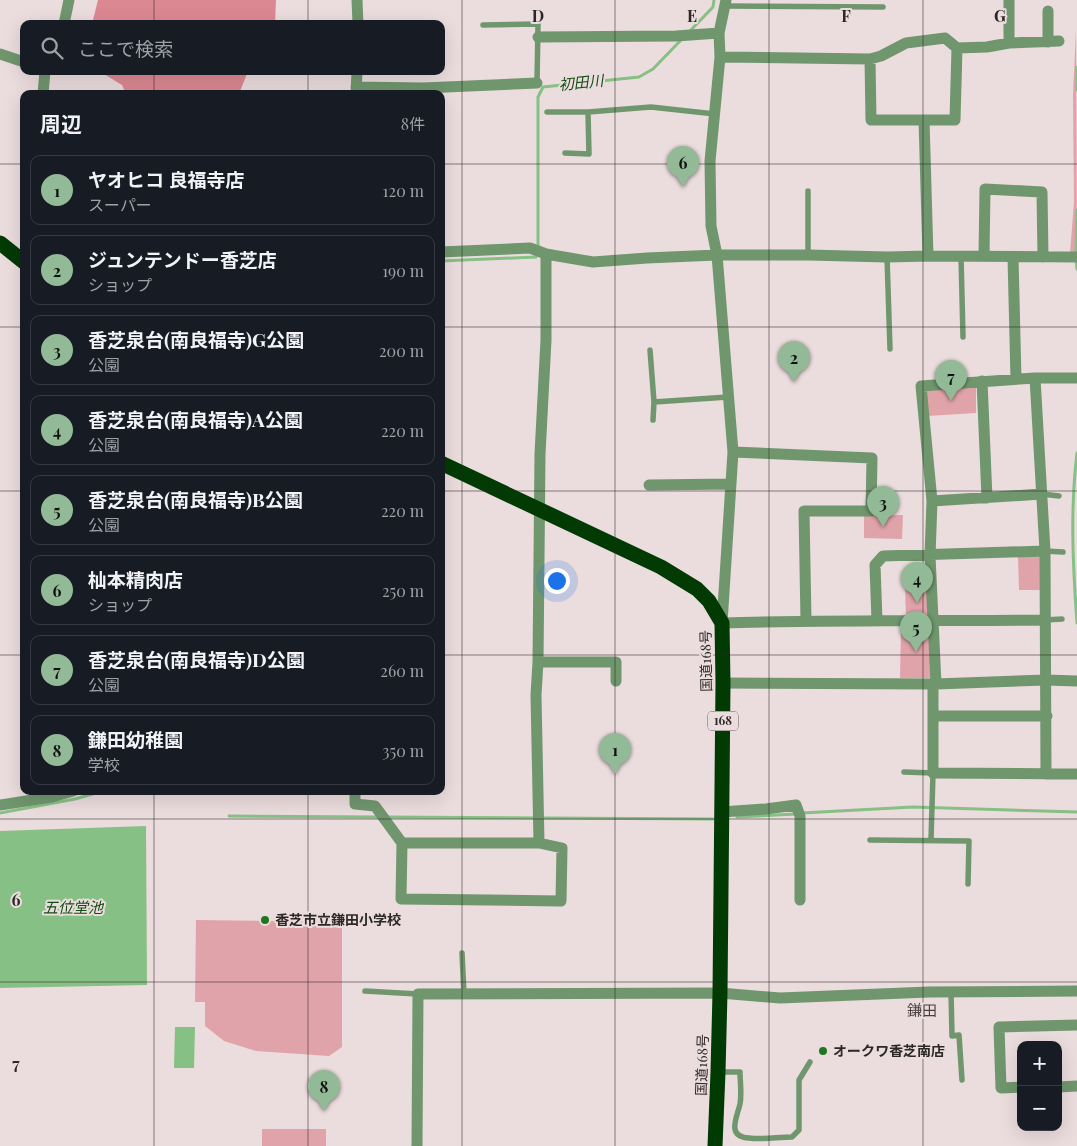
<!DOCTYPE html>
<html lang="ja">
<head>
<meta charset="utf-8">
<style>
  body { margin:0; font-family:"Playfair Display","Noto Sans JP",serif; background:#242831; color:#f1f3f6 }
  .controls { position:absolute; right:15px; bottom:15px; display:grid; overflow:hidden; border-radius:10px; box-shadow:0 5px 20px #0002 }
  .controls button { width:45px; height:45px; display:grid; place-items:center; padding:0; border:0; border-bottom:1px solid #363941; background:#171b24; color:#f1f3f6; font:25px sans-serif }
  .you { position:absolute; left:556px; top:580px; width:18px; height:18px; margin:-12px; border:4px solid #fff; border-radius:50%; background:#1a73e8; box-shadow:0 0 0 8px #1a73e833 }
  .badge { display:grid; place-items:center; width:32px; height:32px; border-radius:50%; background:#93ba96; color:#111; font-size:16px; font-weight:700 }
  .pin { position:absolute; translate:-50% -41px; filter:drop-shadow(0 1px 2px #0008) }
  .pin::after { content:''; position:absolute; top:26px; width:18px; height:15px; background:inherit; clip-path:polygon(0 0,100% 0,50% 100%) }
  .list { margin:0; padding:0; list-style:none }
  h2 { display:flex; justify-content:space-between; align-items:center; height:65px; margin:0; padding:0 20px; font-size:21px }
  h2 small { font-size:16px; font-weight:400; color:#9ea1a6 }
  .list li { display:grid; grid-template-columns:32px 1fr auto; gap:15px; align-items:center; box-sizing:border-box; height:70px; margin:0 10px 10px; padding:0 10px; border:1px solid #363941; border-radius:10px }
  .list b { display:block; font-size:19px; white-space:nowrap }
  .list p { margin:0; font-size:16px; white-space:nowrap; color:#9ea1a6 }
  .list em { font-size:16px; font-style:normal; color:#9ea1a6 }
  .icon { flex:none; width:28px; height:28px; fill:none; stroke:currentColor; stroke-width:2; stroke-linecap:round; stroke-linejoin:round }
  .map { position:relative; flex:none; width:1077px; height:1146px; overflow:hidden }
  .search { position:absolute; background:#171b24; box-shadow:0 5px 20px #0002; left:20px; top:20px; width:425px; height:55px; display:flex; align-items:center; gap:12px; box-sizing:border-box; padding:0 18px; border-radius:10px; color:#9ea1a6; font-size:19px }
  .panel { position:absolute; background:#171b24; box-shadow:0 5px 20px #0002; left:20px; top:90px; width:425px; height:705px; border-radius:10px }
  .map>svg:first-child { display:block }
  .green { fill:#e1a3aa }
  .forest { fill:#dc8893 }
  .water { fill:#87c084 }
  .lines { fill:none; stroke-linecap:round; stroke-linejoin:round }
  .stream { stroke:#87c084; stroke-width:3 }
  .lane { stroke:#70966e; stroke-width:5.5 }
  .street { stroke:#70966e; stroke-width:11 }
  .highway { stroke:#023a04; stroke-width:15 }
  .grid { fill:none; stroke:#2d2828; stroke-width:1; stroke-opacity:0.55 }
  .poi-dot { fill:#207521; stroke:#ebdcdd; stroke-width:2 }
  .labels { text-anchor:middle; stroke-width:4; stroke-linejoin:round; paint-order:stroke }
  .shield { fill:#ebdcdd; stroke:#665e5e; stroke-width:1 }
  .shield-label { font-size:12px; font-weight:bold; fill:#2d2828 }
  .street-label { font-size:14px; fill:#2d2828; stroke:#ebdcdd }
  .poi-label { font-size:14px; font-weight:bold; fill:#2d2828; stroke:#ebdcdd; text-anchor:start }
  .water-label { font-size:15px; font-style:italic; fill:#114c12; stroke:#ebdcdd }
  .neighbourhood-label { font-size:15px; fill:#4a3f40; stroke:#ebdcdd }
  .grid-label { font-size:16px; text-anchor:middle; font-weight:bold; fill:#2d2828; stroke:#ebdcdd; stroke-width:4; stroke-linejoin:round; paint-order:stroke }
</style>
</head>
<body>
<div class="map">
<svg width="1077" height="1146" viewBox="0 0 1077 1146">
  <rect width="100%" height="100%" fill="#ebdcdd"/>
  <path class="green" d="M 1076,31 L 1077,252 L 1070,253 L 1074,202 L 1073,94 Z
    M 976,384 L 976,413 L 927,416 L 924,388 Z
    M 903,515 L 902,539 L 864,538 L 864,516 Z
    M 1042,554 L 1043,590 L 1019,590 L 1018,556 Z
    M 929,586 L 929,619 L 906,619 L 905,587 Z
    M 901,626 L 930,626 L 931,678 L 900,678 Z
    M 196,920 L 342,922 L 342,1047 L 329,1056 L 256,1051 L 224,1041 L 205,1026 L 205,1002 L 195,1002 Z
    M 262,1129 L 326,1129 L 326,1146 L 262,1146 Z"/>
  <path class="forest" d="M 98,0 L 276,0 L 275,24 L 92,24 Z
    M 99,71 L 248,71 L 239,94 L 126,94 L 122,85 Z"/>
  <path class="water" d="M 146,826 L 147,985 L 0,988 L 0,831 Z
    M 175,1027 L 195,1027 L 194,1068 L 174,1068 Z"/>
  <g class="lines">
    <path class="stream" d="M 690,31 L 713,7 L 714,0
      M 1077,67 L 1077,90
      M 538,245 L 538,97 L 543,87 L 639,77 L 653,69 L 682,39
      M 1076,254 L 1077,210
      M 1076,260 L 1077,269
      M 441,261 L 536,257
      M 1077,453 C 1070,510 1073,567 1077,623
      M 0,813 L 75,799 L 103,791
      M 802,813 L 913,807 L 1077,812
      M 229,816 L 379,817
      M 387,817 L 713,819
      M 737,817 L 796,814"/>
    <path class="lane" d="M 726,6 L 883,7
      M 483,25 L 538,24 L 537,83
      M 547,112 L 588,112 L 651,107 L 715,114
      M 565,153 L 589,154 L 588,112
      M 808,191 L 808,255
      M 961,256 L 963,337
      M 887,257 L 890,349
      M 650,350 L 654,402 L 653,420
      M 654,402 L 728,397
      M 1042,494 L 1059,496
      M 1045,551 L 1063,552
      M 1045,620 L 1062,619
      M 904,772 L 933,773 L 931,840
      M 870,840 L 969,841 L 968,884
      M 462,953 L 464,994
      M 365,991 L 418,994
      M 951,992 L 952,1036 L 959,1035 L 962,1080
      M 718,1072 L 740,1072 C 740,1082 742,1094 740,1104 C 737,1117 726,1137 749,1138 C 763,1140 778,1137 792,1137 L 799,1130 L 799,1080 L 810,1062"/>
    <path class="street" d="M 357,0 L 358,24
      M 726,0 L 719,33 L 720,57 L 710,161 L 711,226 L 717,255 L 733,452 L 722,623 C 830,620 938,621 1045,620
      M 1048,11 L 1048,42
      M 64,24 L 69,0
      M 538,37 L 676,36 L 719,33
      M 1009,43 L 1059,41
      M 0,54 L 24,62
      M 720,57 L 870,59 L 881,56 L 906,43 L 945,38 L 957,48 L 987,47 L 1009,43 L 1009,0
      M 870,59 L 871,120 L 924,120 L 928,256
      M 356,87 L 423,88 L 537,83
      M 43,94 L 45,71
      M 356,94 L 357,71
      M 924,120 L 955,120 L 957,48
      M 441,252 L 530,248 L 546,254 L 593,262 L 647,258 L 717,255 L 808,255 L 887,257 L 928,256 L 1077,257
      M 984,256 L 985,189 L 1042,192 L 1043,257
      M 1013,257 L 1016,379
      M 1035,378 L 1045,551 L 1046,774
      M 982,381 L 987,498
      M 733,452 L 872,458 L 871,511 L 804,511 L 806,621
      M 649,485 L 731,484
      M 932,501 L 1042,494
      M 877,621 L 875,565 L 883,556 L 1045,551
      M 538,662 L 616,662 L 616,681
      M 723,683 L 936,684 L 1046,680 L 1077,681
      M 933,684 L 933,773 L 1077,774
      M 936,684 L 930,556 L 932,501 L 921,386 L 1035,378 L 1077,378
      M 933,716 L 1047,716
      M 355,791 L 355,804 L 375,806 L 402,843 L 401,899 L 561,901 L 562,848 L 539,843 L 402,843
      M 0,805 L 52,797 L 73,791
      M 721,812 L 766,809 L 796,805 L 800,816 L 800,900
      M 539,843 L 536,695 L 538,662 L 540,454 L 546,340 L 546,254
      M 1021,1087 L 1001,1088 L 999,1027 L 1077,1025
      M 1058,1087 L 1077,1086
      M 417,1146 L 418,994 L 720,993 L 780,998 L 929,992 L 1077,991"/>
    <path class="highway" d="M 0,243 L 24,262
      M 441,463 L 661,567 L 697,589 L 709,601 L 722,623 L 723,683 L 720,993 L 718,1072 L 715,1146"/>
  </g>
  <path class="grid" d="M 154,0 L 154,24M 308,0 L 308,24M 462,0 L 462,1146M 615,0 L 615,1146M 769,0 L 769,1146M 923,0 L 923,1146M 154,71 L 154,94M 308,71 L 308,94M 0,164 L 24,164M 441,164 L 1077,164M 0,327 L 24,327M 441,327 L 1077,327M 0,491 L 24,491M 441,491 L 1077,491M 0,655 L 24,655M 441,655 L 1077,655M 154,791 L 154,1146M 308,791 L 308,1146M 0,819 L 1077,819M 0,982 L 1077,982"/>
  <g class="poi-dot">
    <circle cx="265" cy="920" r="5"/>
    <circle cx="823" cy="1051" r="5"/>
  </g>
  <g class="labels">
    <rect class="shield" x="708" y="711.5" width="30" height="19" rx="4"/>
    <g class="shield-label">
      <text x="723" y="725">168</text>
    </g>
    <g class="street-label">
      <text transform="translate(706 661) rotate(-91)" y="5">国道168号</text>
      <text transform="translate(702 1065) rotate(-88)" y="5">国道168号</text>
    </g>
    <g class="poi-label">
      <text x="275" y="925">香芝市立鎌田小学校</text>
      <text x="833" y="1056">オークワ香芝南店</text>
    </g>
    <g class="water-label">
      <text transform="translate(581 83) rotate(-6)" y="5">初田川</text>
      <text x="73" y="913">五位堂池</text>
    </g>
    <g class="neighbourhood-label">
      <text x="922" y="1016">鎌田</text>
    </g>
  </g>
  <g class="grid-label">
    <text x="538" y="22">D</text>
    <text x="692" y="22">E</text>
    <text x="846" y="22">F</text>
    <text x="1000" y="22">G</text>
    <text x="16" y="906">6</text>
    <text x="16" y="1070">7</text>
  </g>
</svg>
<div class="controls">
<button>+</button>
<button>−</button>
</div>
<div class="you"></div>
<div class="pin badge" style="left:615px;top:774px">1</div>
<div class="pin badge" style="left:794px;top:382px">2</div>
<div class="pin badge" style="left:883px;top:527px">3</div>
<div class="pin badge" style="left:917px;top:603px">4</div>
<div class="pin badge" style="left:916px;top:652px">5</div>
<div class="pin badge" style="left:683px;top:187px">6</div>
<div class="pin badge" style="left:951px;top:401px">7</div>
<div class="pin badge" style="left:324px;top:1111px">8</div>
<div class="search"><svg class="icon" aria-label="search" viewBox="0 0 24 24"><circle cx="10" cy="10" r="6"/><path d="M15 15l6 6"/></svg>ここで検索</div>
<section class="panel">
<h2>周辺<small>8件</small></h2>
<ul class="list">
<li><span class="badge">1</span><div><b>ヤオヒコ 良福寺店</b><p>スーパー</p></div><em>120 m</em></li>
<li><span class="badge">2</span><div><b>ジュンテンドー香芝店</b><p>ショップ</p></div><em>190 m</em></li>
<li><span class="badge">3</span><div><b>香芝泉台(南良福寺)G公園</b><p>公園</p></div><em>200 m</em></li>
<li><span class="badge">4</span><div><b>香芝泉台(南良福寺)A公園</b><p>公園</p></div><em>220 m</em></li>
<li><span class="badge">5</span><div><b>香芝泉台(南良福寺)B公園</b><p>公園</p></div><em>220 m</em></li>
<li><span class="badge">6</span><div><b>杣本精肉店</b><p>ショップ</p></div><em>250 m</em></li>
<li><span class="badge">7</span><div><b>香芝泉台(南良福寺)D公園</b><p>公園</p></div><em>260 m</em></li>
<li><span class="badge">8</span><div><b>鎌田幼稚園</b><p>学校</p></div><em>350 m</em></li>
</ul>
</section>
</div>
</body>
</html>
